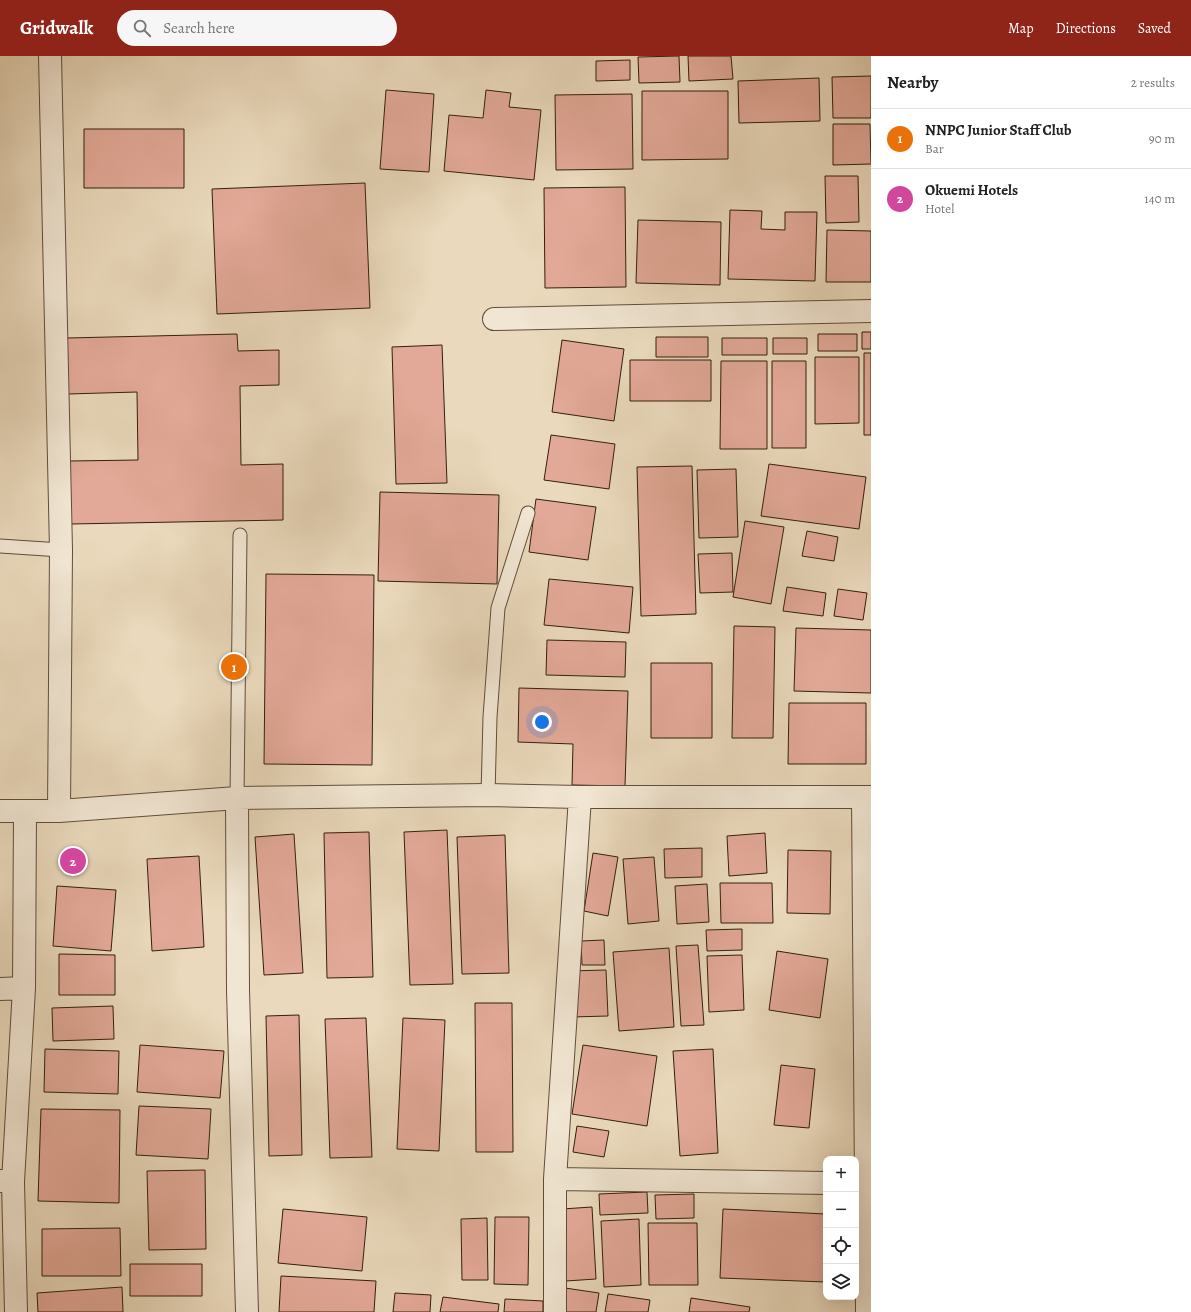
<!DOCTYPE html>
<html lang="en">
<head>
<meta charset="utf-8">
<style>
  body { margin:0; font-family:Alegreya,serif; background:#f6f6f6; color:#202124 }
  .controls { position:absolute; right:12px; bottom:12px; display:grid; overflow:hidden; border-radius:8px; box-shadow:0 4px 16px #0002 }
  .controls button { width:36px; height:36px; display:grid; place-items:center; padding:0; border:0; border-bottom:1px solid #e0e0e0; background:#fff; color:#202124; font:20px sans-serif }
  .you { position:absolute; left:542px; top:666px; width:14px; height:14px; margin:-10px; border:3px solid #fff; border-radius:50%; background:#1a73e8; box-shadow:0 0 0 6px #1a73e833 }
  .badge { display:grid; place-items:center; width:26px; height:26px; border-radius:50%; background:#8f2418; color:#fff; font-size:13px; font-weight:700 }
  .pin { position:absolute; translate:-50% -50%; border:2px solid #fff; box-shadow:0 1px 4px #0006 }
  .list { margin:0; padding:0; list-style:none }
  h2 { display:flex; justify-content:space-between; align-items:center; height:52px; margin:0; padding:0 16px; font-size:17px }
  h2 small { font-size:13px; font-weight:400; color:#757577 }
  .list li { display:grid; grid-template-columns:26px 1fr auto; gap:12px; align-items:center; box-sizing:border-box; height:60px; padding:0 16px; border-top:1px solid #e0e0e0 }
  .list b { display:block; font-size:15px; white-space:nowrap }
  .list p { margin:0; font-size:13px; white-space:nowrap; color:#757577 }
  .list em { font-size:13px; font-style:normal; color:#757577 }
  .icon { flex:none; width:22px; height:22px; fill:none; stroke:currentColor; stroke-width:2; stroke-linecap:round; stroke-linejoin:round }
  .map { position:relative; flex:none; width:871px; height:1256px; overflow:hidden }
  header { display:flex; align-items:center; gap:24px; box-sizing:border-box; height:56px; padding:0 20px; background:#8f2418; color:#fff }
  header strong { font-size:19px }
  nav { display:flex; gap:22px; margin-inline-start:auto; font-size:14px }
  .search { width:280px; height:36px; background:#f6f6f6; display:flex; align-items:center; gap:10px; box-sizing:border-box; padding:0 14px; border-radius:22px; color:#757577; font-size:15px }
  main { display:flex }
  aside { flex:1; background:#fff }
  .map>svg:first-child { display:block }
  .building { fill:#e3a998; stroke:#331e0f }
  .lines { fill:none; stroke-linecap:round; stroke-linejoin:round }
  .lane-casing { stroke:#614d3a; stroke-width:15 }
  .street-casing { stroke:#614d3a; stroke-width:24 }
  .lane { stroke:#f1e6d3; stroke-width:13 }
  .street { stroke:#f1e6d3; stroke-width:22 }
</style>
</head>
<body>
<header>
<strong>Gridwalk</strong>
<div class="search"><svg class="icon" aria-label="search" viewBox="0 0 24 24"><circle cx="10" cy="10" r="6"/><path d="M15 15l6 6"/></svg>Search here</div>
<nav><a>Map</a><a>Directions</a><a>Saved</a></nav>
</header>
<main>
<div class="map">
<svg width="871" height="1256" viewBox="0 0 871 1256">
  <rect width="100%" height="100%" fill="#ead9bc"/>
  <filter id="stains"><feTurbulence type="fractalNoise" baseFrequency=".005" numOctaves="4"/><feColorMatrix values="0 0 0 0 .2 0 0 0 0 .09 0 0 0 0 .02 0 0 0 .5 -.17"/></filter>
  <radialGradient id="worn" r=".72"><stop offset=".6" stop-color="#630" stop-opacity="0"/><stop offset="1" stop-color="#630" stop-opacity=".3"/></radialGradient>
  <path class="building" d="M 679,0 L 680,26 L 639,27 L 638,1 Z
    M 688,0 L 731,0 L 733,23 L 689,25 Z
    M 630,4 L 630,24 L 596,25 L 596,5 Z
    M 871,20 L 871,62 L 833,62 L 832,21 Z
    M 819,22 L 820,65 L 739,67 L 738,25 Z
    M 386,34 L 434,38 L 429,116 L 380,113 Z
    M 486,34 L 511,37 L 509,51 L 541,54 L 534,124 L 444,115 L 449,59 L 483,62 Z
    M 642,35 L 728,35 L 728,103 L 642,104 Z
    M 632,38 L 633,113 L 556,114 L 555,39 Z
    M 833,68 L 870,68 L 871,108 L 833,109 Z
    M 84,73 L 184,73 L 184,132 L 84,132 Z
    M 825,120 L 858,120 L 859,166 L 826,167 Z
    M 365,127 L 370,252 L 217,258 L 212,133 Z
    M 625,131 L 626,231 L 545,232 L 544,132 Z
    M 730,154 L 762,155 L 761,173 L 785,174 L 785,156 L 817,156 L 815,225 L 728,223 Z
    M 638,164 L 721,166 L 720,229 L 636,227 Z
    M 827,174 L 871,175 L 871,226 L 826,226 Z
    M 862,276 L 871,276 L 871,293 L 862,293 Z
    M 237,278 L 238,295 L 279,294 L 279,329 L 240,330 L 241,409 L 283,408 L 283,464 L 71,468 L 70,405 L 138,404 L 137,336 L 68,338 L 67,282 Z
    M 818,278 L 857,278 L 857,295 L 818,295 Z
    M 656,281 L 708,281 L 708,301 L 656,301 Z
    M 722,282 L 767,282 L 767,299 L 722,299 Z
    M 773,282 L 807,282 L 807,298 L 773,298 Z
    M 562,284 L 624,293 L 614,365 L 552,356 Z
    M 442,289 L 447,427 L 396,428 L 392,291 Z
    M 864,297 L 871,297 L 871,379 L 864,379 Z
    M 815,301 L 859,301 L 859,367 L 815,368 Z
    M 630,304 L 711,304 L 711,345 L 630,345 Z
    M 721,305 L 767,305 L 767,393 L 720,393 Z
    M 772,305 L 806,305 L 806,392 L 772,392 Z
    M 551,379 L 615,388 L 609,433 L 544,424 Z
    M 769,408 L 866,421 L 859,473 L 761,460 Z
    M 692,410 L 696,558 L 641,560 L 637,411 Z
    M 736,413 L 738,481 L 699,482 L 697,414 Z
    M 380,436 L 499,439 L 497,528 L 378,525 Z
    M 536,443 L 596,451 L 588,504 L 529,496 Z
    M 745,465 L 784,471 L 771,548 L 733,541 Z
    M 807,475 L 838,481 L 834,505 L 802,500 Z
    M 732,497 L 733,536 L 700,537 L 698,498 Z
    M 266,518 L 374,519 L 372,709 L 264,708 Z
    M 549,523 L 633,531 L 629,577 L 544,569 Z
    M 787,531 L 826,537 L 823,560 L 783,555 Z
    M 838,533 L 867,537 L 863,564 L 834,560 Z
    M 734,570 L 775,571 L 773,682 L 732,682 Z
    M 796,572 L 871,574 L 871,637 L 794,635 Z
    M 547,584 L 626,586 L 625,621 L 546,619 Z
    M 651,607 L 712,607 L 712,682 L 651,682 Z
    M 519,632 L 628,635 L 625,730 L 572,729 L 573,688 L 518,686 Z
    M 789,647 L 866,647 L 866,708 L 788,708 Z
    M 447,774 L 453,928 L 410,929 L 404,776 Z
    M 369,776 L 373,921 L 327,922 L 324,777 Z
    M 765,777 L 767,817 L 729,820 L 727,780 Z
    M 294,778 L 303,917 L 264,919 L 255,781 Z
    M 505,779 L 509,917 L 462,918 L 457,781 Z
    M 702,792 L 702,821 L 665,822 L 664,793 Z
    M 788,794 L 831,795 L 830,858 L 787,857 Z
    M 593,797 L 618,801 L 608,860 L 584,855 Z
    M 199,800 L 204,891 L 152,895 L 147,803 Z
    M 654,801 L 659,865 L 628,868 L 623,803 Z
    M 720,827 L 772,827 L 773,867 L 721,867 Z
    M 707,828 L 709,866 L 677,868 L 675,830 Z
    M 57,830 L 116,834 L 111,895 L 53,890 Z
    M 742,873 L 742,894 L 707,895 L 706,874 Z
    M 604,884 L 605,909 L 582,909 L 581,885 Z
    M 698,889 L 704,969 L 681,970 L 676,890 Z
    M 669,892 L 674,971 L 619,975 L 613,896 Z
    M 777,895 L 828,903 L 820,962 L 769,954 Z
    M 59,898 L 115,899 L 115,939 L 59,939 Z
    M 742,899 L 744,954 L 709,956 L 707,900 Z
    M 606,914 L 608,960 L 571,961 L 569,915 Z
    M 475,947 L 512,947 L 513,1096 L 476,1096 Z
    M 113,950 L 114,983 L 53,985 L 52,952 Z
    M 299,959 L 302,1099 L 269,1100 L 266,960 Z
    M 366,962 L 372,1101 L 330,1102 L 325,963 Z
    M 403,962 L 445,964 L 439,1095 L 397,1093 Z
    M 140,989 L 224,995 L 220,1042 L 137,1036 Z
    M 583,989 L 657,1000 L 647,1070 L 572,1058 Z
    M 45,993 L 119,995 L 118,1038 L 44,1036 Z
    M 713,993 L 718,1097 L 680,1100 L 673,995 Z
    M 781,1009 L 815,1013 L 809,1072 L 774,1069 Z
    M 139,1050 L 211,1053 L 208,1103 L 136,1099 Z
    M 41,1053 L 120,1054 L 119,1147 L 38,1145 Z
    M 577,1070 L 609,1075 L 604,1101 L 573,1096 Z
    M 205,1114 L 206,1193 L 149,1194 L 147,1115 Z
    M 647,1136 L 648,1157 L 600,1159 L 599,1138 Z
    M 694,1138 L 694,1162 L 656,1163 L 655,1139 Z
    M 592,1151 L 596,1223 L 566,1225 L 562,1153 Z
    M 283,1153 L 367,1161 L 362,1215 L 278,1207 Z
    M 723,1153 L 826,1158 L 826,1226 L 720,1222 Z
    M 495,1161 L 529,1161 L 528,1229 L 494,1228 Z
    M 487,1162 L 488,1224 L 462,1224 L 461,1163 Z
    M 639,1163 L 641,1229 L 604,1231 L 601,1165 Z
    M 648,1167 L 697,1167 L 698,1229 L 649,1229 Z
    M 120,1172 L 121,1220 L 42,1220 L 42,1173 Z
    M 130,1208 L 202,1208 L 202,1240 L 130,1240 Z
    M 281,1220 L 376,1225 L 374,1256 L 279,1256 Z
    M 122,1231 L 123,1256 L 38,1256 L 37,1237 Z
    M 565,1232 L 599,1237 L 596,1256 L 562,1256 Z
    M 395,1237 L 431,1239 L 430,1256 L 393,1256 Z
    M 608,1238 L 650,1244 L 648,1256 L 605,1256 Z
    M 443,1241 L 499,1248 L 498,1256 L 440,1256 Z
    M 691,1242 L 750,1251 L 749,1256 L 689,1256 Z
    M 505,1243 L 543,1245 L 543,1256 L 504,1256 Z"/>
  <g class="lines">
    <g class="lane-casing">
      <path id="lane" d="M 0,490 L 61,494
        M 488,739 L 490,661 L 498,552 L 528,457
        M 237,742 L 240,479"/>
    </g>
    <g class="street-casing">
      <path id="street" d="M 50,0 L 61,494 L 59,755
        M 494,263 L 871,255
        M 863,741 L 867,1256
        M 237,742 L 238,934 L 247,1256
        M 0,755 L 59,755 L 237,742 L 488,739 L 580,741 L 871,741
        M 0,933 L 24,932
        M 555,1123 L 826,1127
        M 0,1125 L 13,1126 L 24,932 L 25,755
        M 13,1126 L 16,1256
        M 555,1256 L 555,1123 L 580,741"/>
    </g>
    <use href="#lane" class="lane"/>
    <use href="#street" class="street"/>
  </g>
  <rect width="100%" height="100%" filter="url(#stains)"/>
  <rect width="100%" height="100%" fill="url(#worn)"/>
</svg>
<div class="controls">
<button>+</button>
<button>−</button>
<button><svg class="icon" aria-label="locate" viewBox="0 0 24 24"><circle cx="12" cy="12" r="6"/><path d="M12 2v4M12 18v4M2 12h4M18 12h4"/></svg></button>
<button><svg class="icon" aria-label="layers" viewBox="0 0 24 24"><path d="M12 4l9 5-9 5-9-5zM3 14l9 5 9-5"/></svg></button>
</div>
<div class="you"></div>
<div class="pin badge" style="left:234px;top:611px;background:#e8710a">1</div>
<div class="pin badge" style="left:73px;top:805px;background:#d1479c">2</div>
</div>
<aside>
<h2>Nearby<small>2 results</small></h2>
<ul class="list">
<li><span class="badge" style="background:#e8710a">1</span><div><b>NNPC Junior Staff Club</b><p>Bar</p></div><em>90 m</em></li>
<li><span class="badge" style="background:#d1479c">2</span><div><b>Okuemi Hotels</b><p>Hotel</p></div><em>140 m</em></li>
</ul>
</aside>
</main>
</body>
</html>
